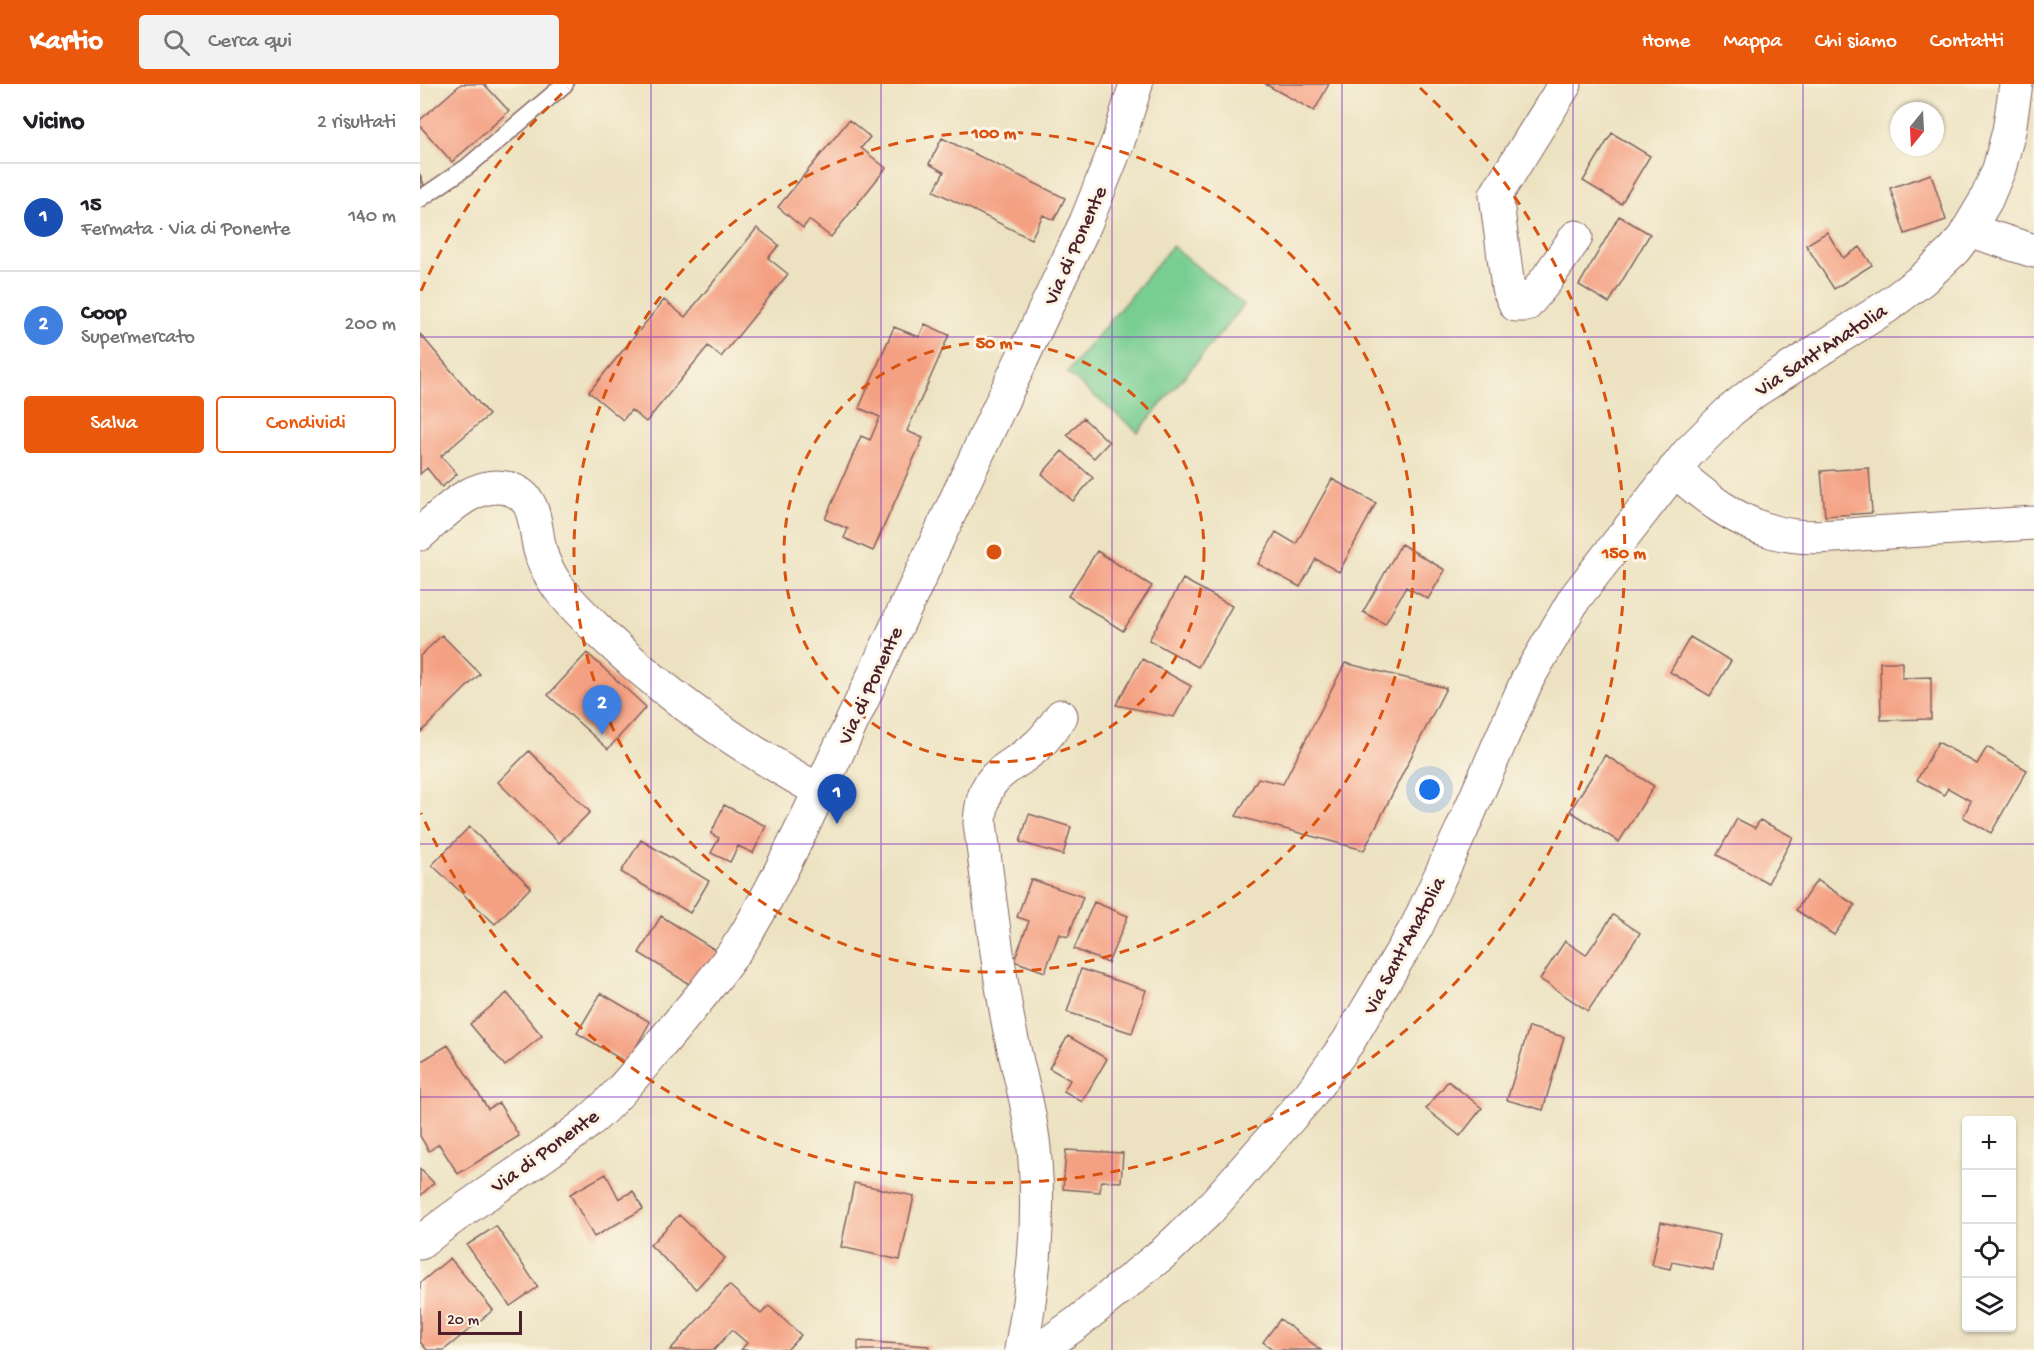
<!DOCTYPE html>
<html lang="it">
<head>
<meta charset="utf-8">
<style>
  body { margin:0; font-family:"Gochi Hand",sans-serif; background:#f2f2f2; color:#202124 }
  .controls { position:absolute; right:18px; bottom:18px; display:grid; overflow:hidden; border-radius:6px; box-shadow:0 2px 4px #0004 }
  .controls button { width:54px; height:54px; display:grid; place-items:center; padding:0; border:0; border-bottom:2px solid #e0e0e0; background:#fff; color:#202124; font:30px sans-serif }
  .compass { position:absolute; left:1470px; top:18px; width:54px; height:54px; border-radius:50%; background:#fff; box-shadow:0 2px 4px #0004; rotate:198deg }
  .scale { position:absolute; left:18px; bottom:15px; width:84px; box-sizing:border-box; padding-left:6px; border:3px solid #4a1f2b; border-top:0; font-size:16px; line-height:21px; white-space:nowrap; color:#4a1f2b; -webkit-text-stroke:4px #fcf5e5; paint-order:stroke }
  .you { position:absolute; left:1010px; top:706px; width:21px; height:21px; margin:-15px; border:4px solid #fff; border-radius:50%; background:#1a73e8; box-shadow:0 0 0 9px #1a73e833 }
  .badge { display:grid; place-items:center; width:39px; height:39px; border-radius:50%; background:#ea580c; color:#fff; font-size:20px; font-weight:700 }
  .pin { position:absolute; translate:-50% -50px; filter:drop-shadow(0 2px 3px #0008) }
  .pin::after { content:''; position:absolute; top:32px; width:21px; height:18px; background:inherit; clip-path:polygon(0 0,100% 0,50% 100%) }
  .list { margin:0; padding:0; list-style:none }
  h2 { display:flex; justify-content:space-between; align-items:center; height:78px; margin:0; padding:0 24px; font-size:26px }
  h2 small { font-size:20px; font-weight:400; color:#757577 }
  .list li { display:grid; grid-template-columns:39px 1fr auto; gap:18px; align-items:center; box-sizing:border-box; height:108px; padding:0 24px; border-top:2px solid #e0e0e0 }
  .list b { display:block; font-size:22px; white-space:nowrap }
  .list p { margin:0; font-size:20px; white-space:nowrap; color:#757577 }
  .list em { font-size:20px; font-style:normal; color:#757577 }
  .actions { display:flex; gap:12px; padding:18px 24px }
  .actions a { flex:1; padding:14px 0; border:2px solid #ea580c; border-radius:6px; text-align:center; font-size:21px; color:#ea580c }
  .actions .main { background:#ea580c; color:#fff }
  .icon { flex:none; width:33px; height:33px; fill:none; stroke:currentColor; stroke-width:2; stroke-linecap:round; stroke-linejoin:round }
  .map { position:relative; flex:none; width:1614px; height:1266px; overflow:hidden }
  header { display:flex; align-items:center; gap:36px; box-sizing:border-box; height:84px; padding:0 30px; background:#ea580c; color:#fff }
  header strong { font-size:28px }
  nav { display:flex; gap:33px; margin-inline-start:auto; font-size:21px }
  .search { width:420px; height:54px; background:#f2f2f2; display:flex; align-items:center; gap:15px; box-sizing:border-box; padding:0 21px; border-radius:6px; color:#757577; font-size:22px }
  main { display:flex }
  aside { flex:1; background:#fff }
  .map>svg:first-child { display:block }
  .green { fill:#77cd92; stroke:#60765e; stroke-width:1.5 }
  .building { fill:#f4a183 }
  .lines { fill:none; stroke-linecap:round; stroke-linejoin:round }
  .lane-casing { stroke:#836360; stroke-width:19 }
  .street-casing { stroke:#836360; stroke-width:35 }
  .secondary-casing { stroke:#836360; stroke-width:35 }
  .lane { stroke:#fff; stroke-width:16 }
  .street { stroke:#fff; stroke-width:33 }
  .secondary { stroke:#fff; stroke-width:33 }
  .grid { fill:none; stroke:#7b2cbf; stroke-width:1.5; stroke-opacity:0.55 }
  .ring { fill:none; stroke:#d8530f; stroke-width:3; stroke-dasharray:10 8 }
  .labels { text-anchor:middle; stroke-width:6; stroke-linejoin:round; paint-order:stroke }
  .street-label { font-size:21px; fill:#4a1f2b; stroke:#fcf5e5 }
  .centre { fill:#d8530f; stroke:#fcf5e5; stroke-width:3 }
  .ring-label { font-size:18px; text-anchor:middle; font-weight:bold; fill:#d8530f; stroke:#fcf5e5; stroke-width:6; stroke-linejoin:round; paint-order:stroke }
</style>
</head>
<body>
<header>
<strong>Kartio</strong>
<div class="search"><svg class="icon" aria-label="search" viewBox="0 0 24 24"><circle cx="10" cy="10" r="6"/><path d="M15 15l6 6"/></svg>Cerca qui</div>
<nav><a>Home</a><a>Mappa</a><a>Chi siamo</a><a>Contatti</a></nav>
</header>
<main>
<aside>
<h2>Vicino<small>2 risultati</small></h2>
<ul class="list">
<li><span class="badge" style="background:#1a4fb4">1</span><div><b>15</b><p>Fermata · Via di Ponente</p></div><em>140 m</em></li>
<li><span class="badge" style="background:#3f7fe0">2</span><div><b>Coop</b><p>Supermercato</p></div><em>200 m</em></li>
</ul>
<div class="actions"><a class="main">Salva</a><a>Condividi</a></div>
</aside>
<div class="map">
<svg width="1614" height="1266" viewBox="0 0 1614 1266">
  <rect width="100%" height="100%" fill="#fcf5e5"/>
  <filter id="ink" filterUnits="userSpaceOnUse"><feTurbulence type="fractalNoise" baseFrequency=".0167" numOctaves="2"/><feDisplacementMap in="SourceGraphic" scale="12" xChannelSelector="R" yChannelSelector="G"/><feConvolveMatrix kernelMatrix="1 2 1 2 8 2 1 2 1" color-interpolation-filters="sRGB"/></filter>
  <filter id="wash" filterUnits="userSpaceOnUse"><feTurbulence type="fractalNoise" baseFrequency=".008" numOctaves="4" result="noise"/><feDisplacementMap in="SourceGraphic" scale="24" xChannelSelector="R" yChannelSelector="G"/><feGaussianBlur stdDeviation="1.35" result="paint"/><feColorMatrix in="noise" values="0 0 0 0 0 0 0 0 0 0 0 0 0 0 0 0 0 1.4 0 .05"/><feComposite in="paint" operator="in"/></filter>
  <g filter="url(#wash)">
    <rect width="100%" height="100%" fill="#ece2c1"/>
    <path class="green" d="M 752,162 L 824,221 L 718,348 L 647,289 Z"/>
    <g id="blocks">
      <path class="building" d="M 41,0 L 64,0 L 89,27 L 32,78 L 0,42 L 0,36 Z
        M 845,0 L 909,0 L 894,27 Z
        M 429,36 L 450,53 L 441,64 L 466,84 L 411,153 L 389,136 L 383,144 L 358,123 Z
        M 1192,49 L 1230,72 L 1201,120 L 1163,97 Z
        M 522,54 L 645,114 L 634,136 L 623,131 L 611,155 L 514,107 L 524,88 L 509,80 Z
        M 0,90 L 6,107 L 0,109 Z
        M 1511,90 L 1526,136 L 1485,150 L 1470,104 Z
        M 1199,132 L 1230,150 L 1189,219 L 1159,201 Z
        M 337,144 L 359,161 L 348,174 L 368,190 L 301,273 L 288,262 L 226,338 L 211,326 L 203,336 L 169,308 L 244,216 L 265,233 Z
        M 1407,148 L 1423,174 L 1440,163 L 1452,181 L 1414,205 L 1386,161 Z
        M 505,240 L 529,251 L 487,347 L 503,354 L 453,467 L 424,454 L 428,445 L 405,435 L 441,352 L 450,356 L 460,333 L 439,324 L 474,243 L 499,253 Z
        M 0,250 L 69,331 L 21,372 L 37,390 L 22,403 L 7,384 L 0,390 Z
        M 663,334 L 689,358 L 674,374 L 647,351 Z
        M 642,367 L 673,394 L 653,417 L 622,390 Z
        M 1449,384 L 1452,429 L 1405,432 L 1401,387 Z
        M 912,395 L 956,419 L 919,488 L 896,475 L 880,503 L 838,480 L 856,448 L 876,460 Z
        M 981,460 L 1025,486 L 1008,515 L 986,503 L 965,540 L 943,528 Z
        M 677,467 L 732,502 L 703,547 L 648,512 Z
        M 763,495 L 812,522 L 778,583 L 729,556 Z
        M 22,551 L 60,590 L 0,649 L 0,572 Z
        M 1270,553 L 1311,577 L 1290,612 L 1250,588 Z
        M 167,569 L 226,623 L 188,665 L 128,611 Z
        M 722,575 L 771,602 L 754,633 L 696,621 Z
        M 1460,578 L 1482,578 L 1482,594 L 1511,593 L 1511,635 L 1461,636 Z
        M 925,579 L 1026,604 L 944,766 L 816,732 L 838,694 L 863,700 Z
        M 1518,658 L 1557,680 L 1567,663 L 1607,686 L 1571,749 L 1543,733 L 1551,717 L 1528,704 L 1524,711 L 1497,696 Z
        M 109,667 L 170,728 L 139,759 L 78,698 Z
        M 1185,671 L 1234,702 L 1199,758 L 1150,727 Z
        M 304,721 L 346,742 L 333,769 L 318,762 L 310,778 L 291,769 L 299,754 L 291,750 Z
        M 609,730 L 651,743 L 643,771 L 600,758 Z
        M 1317,735 L 1335,744 L 1340,736 L 1373,753 L 1348,799 L 1297,771 Z
        M 49,743 L 111,803 L 75,840 L 12,781 Z
        M 221,756 L 289,797 L 270,829 L 201,788 Z
        M 611,795 L 663,813 L 648,853 L 639,850 L 625,888 L 594,877 L 609,837 L 597,833 Z
        M 1397,796 L 1435,821 L 1414,851 L 1376,826 Z
        M 674,818 L 708,832 L 688,879 L 654,865 Z
        M 1193,831 L 1220,849 L 1168,927 L 1120,895 L 1145,857 L 1166,871 Z
        M 241,832 L 300,869 L 277,905 L 219,869 Z
        M 661,885 L 726,906 L 712,949 L 647,928 Z
        M 87,909 L 122,952 L 85,982 L 50,940 Z
        M 181,909 L 230,938 L 207,979 L 157,949 Z
        M 1109,943 L 1144,953 L 1123,1026 L 1087,1016 Z
        M 648,952 L 687,975 L 662,1018 L 644,1007 L 650,996 L 629,984 Z
        M 28,961 L 68,1025 L 79,1019 L 99,1052 L 38,1090 L 19,1060 L 9,1067 L 0,1052 L 0,978 Z
        M 1028,997 L 1062,1024 L 1040,1052 L 1006,1025 Z
        M 646,1066 L 703,1069 L 701,1098 L 681,1097 L 680,1108 L 643,1105 Z
        M 0,1085 L 14,1099 L 0,1112 Z
        M 186,1090 L 199,1115 L 213,1107 L 223,1125 L 174,1153 L 150,1110 Z
        M 434,1099 L 494,1112 L 480,1176 L 421,1163 Z
        M 259,1131 L 305,1174 L 276,1205 L 230,1161 Z
        M 1241,1138 L 1300,1151 L 1293,1186 L 1252,1178 L 1250,1185 L 1232,1181 Z
        M 76,1142 L 118,1203 L 90,1222 L 47,1161 Z
        M 30,1174 L 73,1226 L 24,1266 L 7,1266 L 0,1258 L 0,1199 Z
        M 309,1201 L 341,1230 L 349,1222 L 381,1251 L 367,1266 L 321,1266 L 327,1259 L 312,1246 L 294,1266 L 250,1266 Z
        M 860,1235 L 901,1266 L 854,1266 L 843,1258 Z
        M 438,1257 L 509,1262 L 509,1266 L 438,1266 Z"/>
    </g>
  </g>
  <g filter="url(#ink)">
    <use href="#blocks" fill-opacity="0" stroke="#836360" stroke-width="1.5"/>
    <g class="lines">
      <g class="lane-casing">
        <path id="lane" d="M 0,115 L 47,83 L 145,0"/>
      </g>
      <g class="street-casing">
        <path id="street" d="M 1145,0 L 1076,111 L 1088,204 L 1096,221 L 1106,221 L 1124,199 L 1156,153
          M 1548,146 L 1614,167
          M 1254,386 C 1284,412 1314,437 1354,448 C 1387,457 1421,451 1454,449 C 1507,446 1561,442 1614,439
          M 0,450 C 23,430 55,394 90,405 C 118,414 114,443 120,466 C 123,479 131,493 138,503 C 152,521 169,537 185,553 C 248,613 324,665 400,707
          M 601,1266 C 613,1202 620,1141 615,1076 C 612,1030 598,987 589,942 C 576,875 569,806 560,739 C 563,686 585,690 618,661 C 627,653 634,642 641,632"/>
      </g>
      <g class="secondary-casing">
        <path id="secondary" d="M 0,1159 C 53,1115 114,1082 167,1039 C 196,1015 220,984 244,956 C 272,923 300,890 323,855 C 346,818 366,777 385,738 L 666,138 L 698,58 L 716,0
          M 619,1266 L 657,1239 L 746,1167 L 788,1127 L 889,1012 L 928,958 L 997,842 L 1042,745 L 1108,594 L 1155,514 L 1268,369 L 1309,328 L 1335,307 L 1466,223 L 1503,195 L 1534,166 L 1544,153 L 1566,116 L 1579,85 L 1589,47 L 1596,0"/>
      </g>
      <use href="#lane" class="lane"/>
      <use href="#street" class="street"/>
      <use href="#secondary" class="secondary"/>
    </g>
  </g>
  <path class="grid" d="M 231,0 L 231,1266M 461,0 L 461,1266M 692,0 L 692,1266M 922,0 L 922,1266M 1153,0 L 1153,1266M 1383,0 L 1383,1266M 0,253 L 1614,253M 0,506 L 1614,506M 0,760 L 1614,760M 0,1013 L 1614,1013"/>
  <g class="ring">
    <circle cx="574" cy="468" r="210"/>
    <circle cx="574" cy="468" r="420"/>
    <path d="M1 207A630 630 0 0 1 148 4M1000 4A630 630 0 1 1 1 729"/>
  </g>
  <g class="labels">
    <g class="street-label">
      <text transform="translate(654 161) rotate(-66)" y="7">Via di Ponente</text>
      <text transform="translate(1400 265) rotate(-33)" y="7">Via Sant'Anatolia</text>
      <text transform="translate(449 601) rotate(-65)" y="7">Via di Ponente</text>
      <text transform="translate(983 861) rotate(-62)" y="7">Via Sant'Anatolia</text>
      <text transform="translate(124 1066) rotate(-36)" y="7">Via di Ponente</text>
    </g>
  </g>
  <circle cx="574" cy="468" r="9" class="centre"/>
  <g class="ring-label">
    <text x="574" y="54">100 m</text>
    <text x="574" y="264">50 m</text>
    <text x="1204" y="474">150 m</text>
  </g>
</svg>
<div class="controls">
<button>+</button>
<button>−</button>
<button><svg class="icon" aria-label="locate" viewBox="0 0 24 24"><circle cx="12" cy="12" r="6"/><path d="M12 2v4M12 18v4M2 12h4M18 12h4"/></svg></button>
<button><svg class="icon" aria-label="layers" viewBox="0 0 24 24"><path d="M12 4l9 5-9 5-9-5zM3 14l9 5 9-5"/></svg></button>
</div>
<svg class="compass" viewBox="-18 -18 36 36"><path d="M0-13l5 13h-10z" fill="#e53935"/><path d="M0 13l5-13h-10z" fill="#757577"/></svg>
<div class="scale">20 m</div>
<div class="you"></div>
<div class="pin badge" style="left:417px;top:740px;background:#1a4fb4">1</div>
<div class="pin badge" style="left:182px;top:651px;background:#3f7fe0">2</div>
</div>
</main>
</body>
</html>
